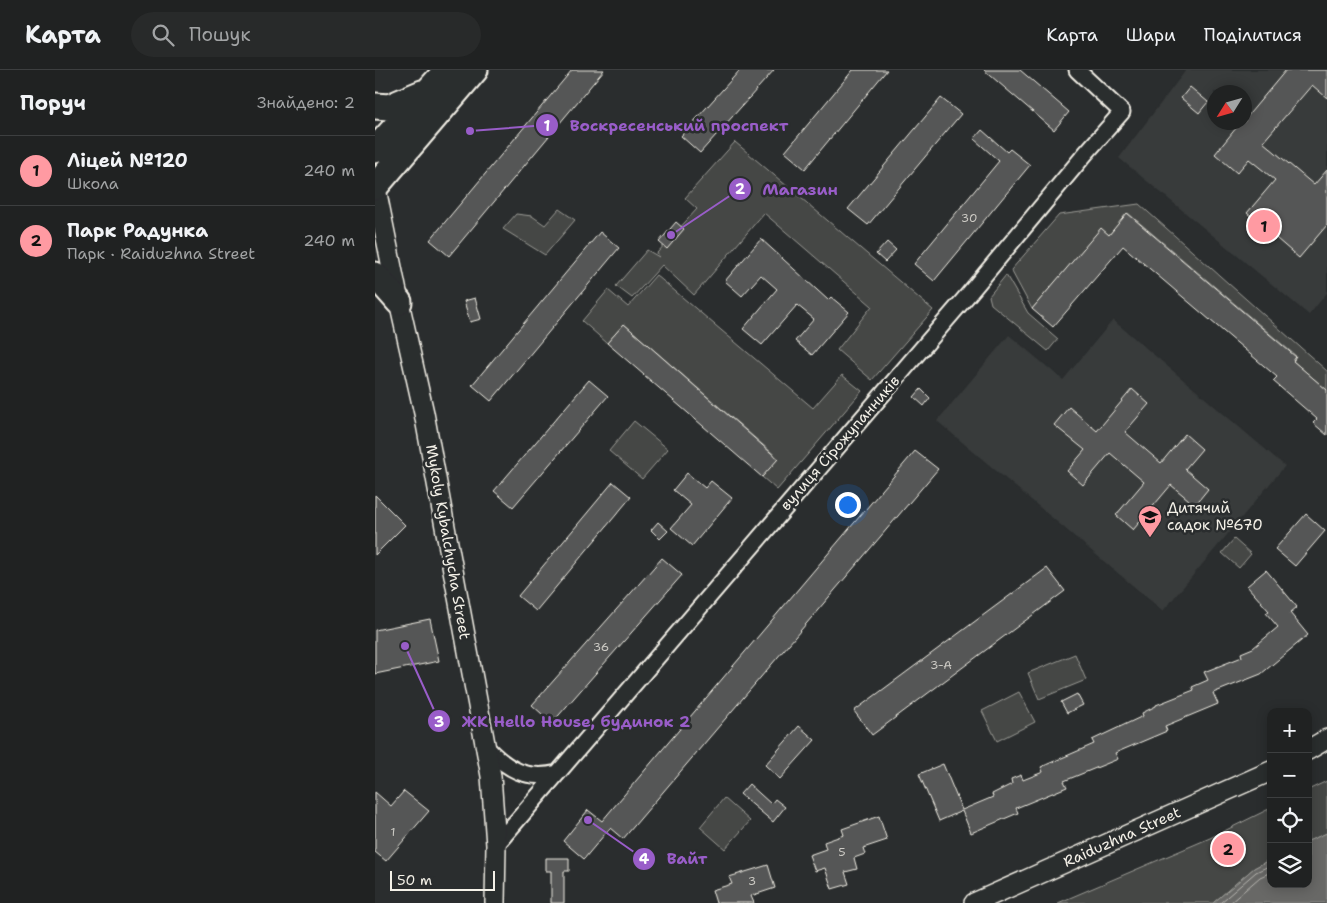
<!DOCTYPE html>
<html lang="uk">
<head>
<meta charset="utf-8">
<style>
  body { margin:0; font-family:"Shantell Sans",sans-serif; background:#282a2a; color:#f1f3f6 }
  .controls { position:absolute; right:15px; bottom:15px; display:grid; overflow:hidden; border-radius:10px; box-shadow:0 2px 12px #0003 }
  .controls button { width:45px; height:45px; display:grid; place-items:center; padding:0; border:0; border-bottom:1px solid #3d3f40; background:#202222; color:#f1f3f6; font:25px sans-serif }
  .compass { position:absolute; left:832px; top:15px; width:45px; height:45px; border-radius:50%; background:#202222; box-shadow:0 2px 12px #0003; rotate:233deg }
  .scale { position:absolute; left:15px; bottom:12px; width:105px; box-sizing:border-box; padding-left:5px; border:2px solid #f4f1e8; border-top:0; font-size:14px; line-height:18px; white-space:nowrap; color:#f4f1e8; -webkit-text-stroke:4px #2a2d2e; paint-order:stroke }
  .you { position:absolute; left:472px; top:434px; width:18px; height:18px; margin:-12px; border:4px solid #fff; border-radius:50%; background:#1a73e8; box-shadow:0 0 0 8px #1a73e833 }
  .badge { display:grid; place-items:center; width:32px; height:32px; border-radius:50%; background:#ff9aa2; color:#111; font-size:16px; font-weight:700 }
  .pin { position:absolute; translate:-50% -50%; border:2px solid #fff; box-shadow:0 1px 5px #0006 }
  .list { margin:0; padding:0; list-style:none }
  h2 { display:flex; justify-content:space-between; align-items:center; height:65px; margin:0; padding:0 20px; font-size:21px }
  h2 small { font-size:16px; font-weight:400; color:#a2a4a5 }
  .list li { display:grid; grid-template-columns:32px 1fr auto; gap:15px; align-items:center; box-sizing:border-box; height:70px; padding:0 20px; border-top:1px solid #3d3f40 }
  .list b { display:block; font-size:19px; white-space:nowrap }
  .list p { margin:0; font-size:16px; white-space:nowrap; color:#a2a4a5 }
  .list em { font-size:16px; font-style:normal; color:#a2a4a5 }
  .icon { flex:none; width:28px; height:28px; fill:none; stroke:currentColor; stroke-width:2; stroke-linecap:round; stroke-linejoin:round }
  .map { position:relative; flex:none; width:952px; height:833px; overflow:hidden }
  header { display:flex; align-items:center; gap:30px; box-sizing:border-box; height:70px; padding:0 25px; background:#202222; border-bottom:1px solid #3d3f40 }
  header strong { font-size:24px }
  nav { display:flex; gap:28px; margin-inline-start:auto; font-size:18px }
  .search { width:350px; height:45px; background:#282a2a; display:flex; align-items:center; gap:12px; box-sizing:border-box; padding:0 18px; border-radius:28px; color:#a2a4a5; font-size:19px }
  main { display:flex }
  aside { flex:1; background:#202222 }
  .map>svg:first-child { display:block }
  .built { fill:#373a3a; fill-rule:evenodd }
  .green { fill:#444645; stroke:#9c9c96 }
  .water { fill:#676866; stroke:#9f9f9a }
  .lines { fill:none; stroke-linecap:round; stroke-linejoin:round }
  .shore { stroke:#bcbab4; stroke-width:1 }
  .building { fill:#555756; stroke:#f4f1e8 }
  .minor-casing { stroke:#f4f1e8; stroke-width:19 }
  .tertiary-casing { stroke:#f4f1e8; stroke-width:22 }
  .primary-casing { stroke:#f4f1e8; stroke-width:29 }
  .minor { stroke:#2a2d2e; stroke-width:15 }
  .tertiary { stroke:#2a2d2e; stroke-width:19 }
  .primary { stroke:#2a2d2e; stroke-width:25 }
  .labels { text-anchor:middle; stroke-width:5; stroke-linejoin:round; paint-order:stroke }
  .number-label { font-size:12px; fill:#cccac4 }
  .street-label { font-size:15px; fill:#f4f1e8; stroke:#2a2d2e }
  .poi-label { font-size:15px; fill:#f4f1e8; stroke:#2a2d2e; text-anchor:start }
  .leader { fill:none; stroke:#995dc9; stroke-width:2 }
  .callout-dot { fill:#995dc9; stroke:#2a2d2e; stroke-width:2 }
  .mark-label { font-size:15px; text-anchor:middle; font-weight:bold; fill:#fff }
  .callout-label { font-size:16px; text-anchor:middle; font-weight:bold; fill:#995dc9; stroke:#2a2d2e; stroke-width:5; stroke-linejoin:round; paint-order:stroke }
</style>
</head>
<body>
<header>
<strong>Карта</strong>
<div class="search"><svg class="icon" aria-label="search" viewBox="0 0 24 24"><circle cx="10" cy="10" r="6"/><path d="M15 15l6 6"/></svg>Пошук</div>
<nav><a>Карта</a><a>Шари</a><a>Поділитися</a></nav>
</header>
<main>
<aside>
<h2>Поруч<small>Знайдено: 2</small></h2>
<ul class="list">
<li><span class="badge">1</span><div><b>Ліцей №120</b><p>Школа</p></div><em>240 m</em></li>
<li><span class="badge">2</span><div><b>Парк Радунка</b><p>Парк · Raiduzhna Street</p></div><em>240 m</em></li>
</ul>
</aside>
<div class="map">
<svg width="952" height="833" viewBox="0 0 952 833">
  <rect width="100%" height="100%" fill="#2a2d2e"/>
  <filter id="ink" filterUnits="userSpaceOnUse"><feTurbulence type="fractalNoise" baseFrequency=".02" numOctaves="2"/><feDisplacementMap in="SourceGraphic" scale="10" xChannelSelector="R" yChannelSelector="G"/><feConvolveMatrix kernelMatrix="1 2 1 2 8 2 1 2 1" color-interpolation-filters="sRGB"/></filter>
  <g filter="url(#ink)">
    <path class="built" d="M 811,0 L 952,0 L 952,223 L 934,245 L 744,88 ZM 839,22 L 869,22 L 869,52 L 839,52 Z
      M 738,250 L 910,396 L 788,541 L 562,351 L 634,265 L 688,310 Z"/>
    <path class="green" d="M 360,72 L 558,240 L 497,310 L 462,280 L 497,236 L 389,143 L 319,225 L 287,195 L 257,228 L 241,216 L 272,180 L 284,187 L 282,183 L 322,139 L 310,128 Z
      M 764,134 L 952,301 L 952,320 L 918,291 L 921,286 L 753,143 L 734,165 L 726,159 L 657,239 L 636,200 L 684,145 Z
      M 184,139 L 200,150 L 170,185 L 128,159 L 141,144 L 157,146 L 170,155 Z
      M 281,205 L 438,338 L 467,305 L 487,321 L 402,420 L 387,407 L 403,388 L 249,254 L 232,273 L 207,251 L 233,220 L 253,237 Z
      M 631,205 L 653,243 L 683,269 L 673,281 L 616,234 L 614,226 Z
      M 259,351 L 293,379 L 267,409 L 234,381 Z
      M 859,469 L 876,484 L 864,498 L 847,483 Z
      M 700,584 L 711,610 L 664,629 L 653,603 Z
      M 644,622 L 660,652 L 622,671 L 607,641 Z
      M 952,711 L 952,763 L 933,771 L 933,720 Z
      M 349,728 L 375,751 L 350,779 L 325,757 Z
      M 896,738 L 896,789 L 879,798 L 838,833 L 683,833 L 835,768 Z"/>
    <path class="water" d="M 952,763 L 952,833 L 838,833 L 879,798 L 896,789 L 896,814 L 933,814 L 933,771 Z"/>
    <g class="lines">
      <path class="shore" d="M 845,833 L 881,802 L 896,795
        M 855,833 L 885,807 L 896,802"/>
    </g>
    <path class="building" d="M 197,0 L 229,0 L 74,186 L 55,170 Z
      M 365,0 L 399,0 L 325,83 L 306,66 Z
      M 478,0 L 512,0 L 430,99 L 410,82 Z
      M 609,0 L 645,0 L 694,42 L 679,60 Z
      M 911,0 L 952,0 L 952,28 L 937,15 L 888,72 L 939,115 L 952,100 L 952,155 L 924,188 L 872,143 L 900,110 L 874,89 L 862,103 L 840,84 L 866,52 L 870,52 L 870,49 Z
      M 815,17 L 833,32 L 824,43 L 806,28 Z
      M 566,28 L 586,44 L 493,155 L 473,139 Z
      M 607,60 L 632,82 L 635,79 L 655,95 L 559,211 L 539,194 L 624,91 L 599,69 Z
      M 752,143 L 921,287 L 918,291 L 952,320 L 952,365 L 938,353 L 942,349 L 898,311 L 902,307 L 748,176 L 678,257 L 657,239 L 726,158 L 734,165 Z
      M 301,152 L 309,159 L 292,179 L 284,172 Z
      M 225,162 L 244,178 L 116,331 L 97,315 Z
      M 386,169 L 453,230 L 456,227 L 474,242 L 437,285 L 420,271 L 439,249 L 422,235 L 387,275 L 368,259 L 402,219 L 386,205 L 367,226 L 350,211 Z
      M 512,172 L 521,180 L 510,192 L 501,184 Z
      M 100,228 L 106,249 L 95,252 L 89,231 Z
      M 249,254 L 403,389 L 387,407 L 232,273 Z
      M 214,310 L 233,326 L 138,437 L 119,421 Z
      M 546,319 L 555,328 L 549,336 L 539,327 Z
      M 757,319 L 774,334 L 750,362 L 786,393 L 810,364 L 827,379 L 810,399 L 833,419 L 820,435 L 796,415 L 758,460 L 741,445 L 769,412 L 735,383 L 708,415 L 692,401 L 710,380 L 679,355 L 694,337 L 722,361 Z
      M 540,381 L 563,399 L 248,769 L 235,758 L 209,789 L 188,771 L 213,740 L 227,751 Z
      M 312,403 L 330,418 L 336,411 L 357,428 L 317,476 L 296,458 L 316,435 L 298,420 Z
      M 238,412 L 256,427 L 161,541 L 143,526 Z
      M 0,425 L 30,455 L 0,485 Z
      M 931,444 L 950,461 L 920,496 L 900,479 Z
      M 283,452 L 293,461 L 285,469 L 276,460 Z
      M 287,488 L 307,505 L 177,653 L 157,635 Z
      M 672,498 L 690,521 L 497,665 L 479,641 Z
      M 891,500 L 922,537 L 915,543 L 933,565 L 886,604 L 838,623 L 843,634 L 790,656 L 792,661 L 740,683 L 743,689 L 689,711 L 692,717 L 641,738 L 643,743 L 596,763 L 587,741 L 564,751 L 544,704 L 568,694 L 587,740 L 618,727 L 617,724 L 637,714 L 636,709 L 646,705 L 648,710 L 668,702 L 666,697 L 719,674 L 717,670 L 768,646 L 767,643 L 781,636 L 781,635 L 819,620 L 817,617 L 833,610 L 829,602 L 867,587 L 866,583 L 878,578 L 903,557 L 891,543 L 894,541 L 872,516 Z
      M 55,549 L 64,591 L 0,604 L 0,560 Z
      M 702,624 L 708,635 L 692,643 L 686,632 Z
      M 424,656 L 440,670 L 405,709 L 390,695 Z
      M 374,714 L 396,734 L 400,729 L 410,737 L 398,752 L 365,724 Z
      M 29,721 L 54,741 L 11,791 L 0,782 L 0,722 L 16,736 Z
      M 504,746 L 512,770 L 488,778 L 490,784 L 479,788 L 482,799 L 470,802 L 474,814 L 457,819 L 450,798 L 440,801 L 434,785 L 451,779 L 449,772 L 469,765 L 467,759 Z
      M 171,788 L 194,788 L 194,801 L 189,801 L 189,833 L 176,833 L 176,801 L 171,801 Z
      M 393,795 L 400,818 L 376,826 L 379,833 L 341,833 L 337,820 L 357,814 L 354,807 Z"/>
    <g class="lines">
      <g class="minor-casing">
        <path id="minor" d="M 111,677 C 132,699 151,711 183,703
          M 121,775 L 592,226 L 711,83 L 747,42 L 702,0"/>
      </g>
      <g class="tertiary-casing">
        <path id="tertiary" d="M 0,114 L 24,232 L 49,343 L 116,706 L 121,775 L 120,833
          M 933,680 L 952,669
          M 599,833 L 896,701"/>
      </g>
      <g class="primary-casing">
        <path id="primary" d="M 0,36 L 14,37 L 47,23
          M 0,80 L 72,0
          M 0,117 L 100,0
          M 0,205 L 24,232"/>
      </g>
      <use href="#minor" class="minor"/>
      <use href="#tertiary" class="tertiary"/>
      <use href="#primary" class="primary"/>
    </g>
  </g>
  <defs>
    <g id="school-pin" transform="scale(1.25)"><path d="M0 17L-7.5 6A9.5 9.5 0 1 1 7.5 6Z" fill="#ff9aa2" stroke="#2a2d2e"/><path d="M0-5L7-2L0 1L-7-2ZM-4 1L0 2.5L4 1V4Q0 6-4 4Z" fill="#111"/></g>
  </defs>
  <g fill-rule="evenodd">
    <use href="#school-pin" x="775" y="447"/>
  </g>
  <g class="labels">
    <g class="number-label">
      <text x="594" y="152">30</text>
      <text x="226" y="581">36</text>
      <text x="566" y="599">3-А</text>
      <text x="18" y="766">1</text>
      <text x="467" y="786">5</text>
      <text x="377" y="815">3</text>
    </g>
    <g class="street-label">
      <text transform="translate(465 373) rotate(-49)" y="5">вулиця Сірожупанників</text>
      <text transform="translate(73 472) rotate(80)" y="5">Mykoly Kybalchycha Street</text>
      <text transform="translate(747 767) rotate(-24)" y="5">Raiduzhna Street</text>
    </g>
    <g class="poi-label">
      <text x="792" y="443">Дитячий<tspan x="792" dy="17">садок №670</tspan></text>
    </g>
  </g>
  <path class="leader" d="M95 61L172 55M296 165L365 119M30 576L64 651M213 750L269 789"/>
  <g class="callout-dot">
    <circle cx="95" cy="61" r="5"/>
    <circle cx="296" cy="165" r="5"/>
    <circle cx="30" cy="576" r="5"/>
    <circle cx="213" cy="750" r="5"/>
    <circle cx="172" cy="55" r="12"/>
    <circle cx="365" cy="119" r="12"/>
    <circle cx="64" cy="651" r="12"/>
    <circle cx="269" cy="789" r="12"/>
  </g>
  <g class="mark-label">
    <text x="172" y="61">1</text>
    <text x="365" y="124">2</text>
    <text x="64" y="657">3</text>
    <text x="269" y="794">4</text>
  </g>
  <g class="callout-label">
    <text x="304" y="61">Воскресенський проспект</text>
    <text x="425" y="125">Магазин</text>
    <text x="201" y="657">ЖК Hello House, будинок 2</text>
    <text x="312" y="794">Вайт</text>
  </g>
</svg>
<div class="controls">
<button>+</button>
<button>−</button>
<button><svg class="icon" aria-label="locate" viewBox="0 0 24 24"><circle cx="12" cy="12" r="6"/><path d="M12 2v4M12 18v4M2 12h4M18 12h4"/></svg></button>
<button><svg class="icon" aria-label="layers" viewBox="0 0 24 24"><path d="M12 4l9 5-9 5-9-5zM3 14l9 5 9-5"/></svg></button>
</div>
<svg class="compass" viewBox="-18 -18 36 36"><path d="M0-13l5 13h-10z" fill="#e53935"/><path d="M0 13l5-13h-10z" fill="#a2a4a5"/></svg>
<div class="scale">50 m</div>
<div class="you"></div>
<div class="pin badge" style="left:889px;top:156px">1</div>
<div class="pin badge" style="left:853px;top:779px">2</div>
</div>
</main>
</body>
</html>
